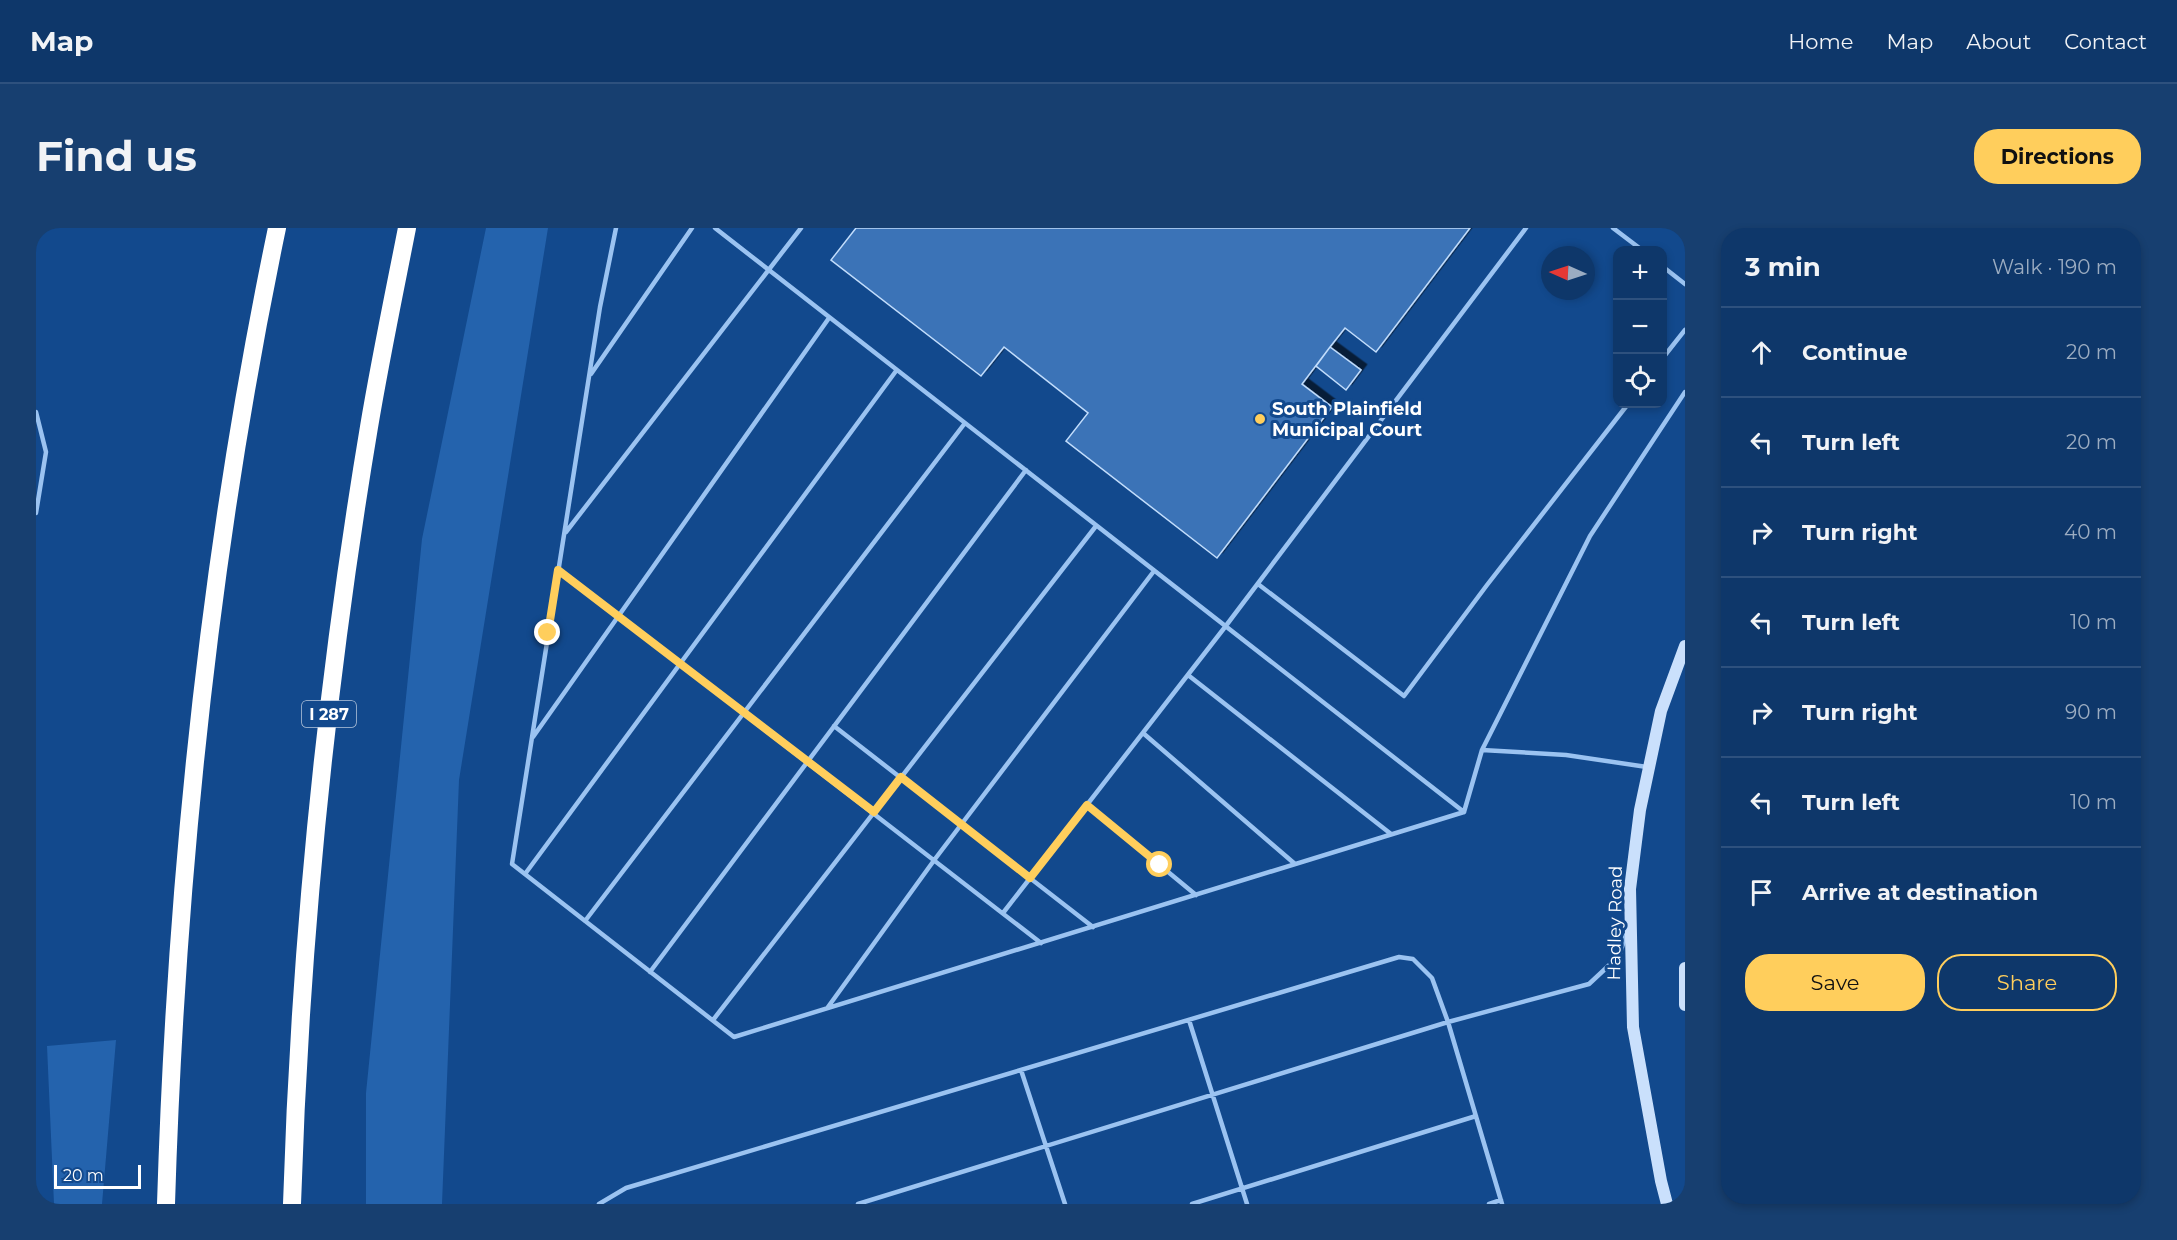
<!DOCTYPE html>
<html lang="en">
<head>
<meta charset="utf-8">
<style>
  body { margin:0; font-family:Montserrat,sans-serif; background:#173f70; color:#f1f3f6 }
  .controls { position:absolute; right:18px; top:18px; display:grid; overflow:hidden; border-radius:12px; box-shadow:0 3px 9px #0003 }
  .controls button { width:54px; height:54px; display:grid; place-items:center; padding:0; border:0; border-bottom:2px solid #2e517e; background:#0e376a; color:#f1f3f6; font:30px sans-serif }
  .compass { position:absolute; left:1505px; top:18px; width:54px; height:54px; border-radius:50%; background:#0e376a; box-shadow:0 3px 9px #0003; rotate:273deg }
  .scale { position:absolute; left:18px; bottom:15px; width:87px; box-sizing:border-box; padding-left:6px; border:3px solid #fff; border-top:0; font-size:16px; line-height:21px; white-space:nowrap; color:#fff; -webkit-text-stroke:4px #12498d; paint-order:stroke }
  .stop { position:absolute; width:18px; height:18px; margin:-14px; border:4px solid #ffce5c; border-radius:50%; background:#fff }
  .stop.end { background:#ffce5c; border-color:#fff; box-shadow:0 2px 6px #0008 }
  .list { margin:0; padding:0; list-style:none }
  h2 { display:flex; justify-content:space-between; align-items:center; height:78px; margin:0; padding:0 24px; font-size:26px }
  h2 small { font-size:20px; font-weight:400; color:#9bacc1 }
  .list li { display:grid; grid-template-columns:39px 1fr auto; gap:18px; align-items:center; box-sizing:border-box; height:90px; padding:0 24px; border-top:2px solid #2e517e }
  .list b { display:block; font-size:22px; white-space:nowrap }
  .list em { font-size:20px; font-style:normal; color:#9bacc1 }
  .actions { display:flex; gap:12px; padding:18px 24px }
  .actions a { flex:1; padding:14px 0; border:2px solid #ffce5c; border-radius:24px; text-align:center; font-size:21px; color:#ffce5c }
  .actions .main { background:#ffce5c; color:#111 }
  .icon { flex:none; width:33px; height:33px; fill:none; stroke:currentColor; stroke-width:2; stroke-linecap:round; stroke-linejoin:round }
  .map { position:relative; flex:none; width:1649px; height:976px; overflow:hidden; border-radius:24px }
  header { display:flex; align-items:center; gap:36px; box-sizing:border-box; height:84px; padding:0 30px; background:#0e376a; border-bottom:2px solid #2e517e }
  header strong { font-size:28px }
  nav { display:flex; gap:33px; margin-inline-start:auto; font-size:21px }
  .intro { display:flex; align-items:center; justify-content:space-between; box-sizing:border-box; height:144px; padding:0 36px }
  h1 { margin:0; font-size:42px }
  .button { padding:15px 27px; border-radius:24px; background:#ffce5c; color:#111; font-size:21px; font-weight:700 }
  main { display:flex; gap:36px; padding:0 36px }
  aside { flex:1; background:#0e376a; border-radius:24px; box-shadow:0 3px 9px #0003 }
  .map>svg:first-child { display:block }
  .green { fill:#2463ad }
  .building { fill:#3b73b7; stroke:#c2ddfc; stroke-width:1.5; filter:url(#shadow) }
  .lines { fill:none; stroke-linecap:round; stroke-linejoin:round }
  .lane { stroke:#9bc3f1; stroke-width:4.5 }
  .secondary { stroke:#cae0fc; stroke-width:12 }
  .highway { stroke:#fff; stroke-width:18 }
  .route { stroke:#ffce5c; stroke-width:8 }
  .poi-dot { fill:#ffce5c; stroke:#12498d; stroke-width:2 }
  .labels { text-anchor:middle; stroke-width:6; stroke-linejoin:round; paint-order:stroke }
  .shield { fill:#12498d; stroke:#b8c8dd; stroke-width:1.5 }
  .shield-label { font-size:16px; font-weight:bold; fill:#fff }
  .poi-label { font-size:18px; font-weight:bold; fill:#fff; stroke:#12498d; text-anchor:start }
  .street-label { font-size:18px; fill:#fff; stroke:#12498d }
</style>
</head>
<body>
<header>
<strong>Map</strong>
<nav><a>Home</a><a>Map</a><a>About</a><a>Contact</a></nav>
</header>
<div class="intro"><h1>Find us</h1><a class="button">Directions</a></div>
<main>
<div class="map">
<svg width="1649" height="976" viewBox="0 0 1649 976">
  <defs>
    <filter id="shadow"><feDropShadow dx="5.5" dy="-5.5" stdDeviation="0" flood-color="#0009"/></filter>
  </defs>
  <rect width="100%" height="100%" fill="#12498d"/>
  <path class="green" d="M 450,0 L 512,0 L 423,552 L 406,976 L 330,976 L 330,865 L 386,311 Z
    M 80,812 L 66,976 L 18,976 L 11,818 Z"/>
  <path class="building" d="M 820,0 L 1434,0 L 1340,124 L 1309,100 L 1294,119 L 1266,156 L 1296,179 L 1181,330 L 1030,213 L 1052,185 L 968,119 L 945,148 L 795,32 Z
    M 1294,119 L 1325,142 L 1310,162 L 1280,138 Z"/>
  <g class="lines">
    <path class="lane" d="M 580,0 L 564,79 L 476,636 L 698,809 L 1428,584 L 1446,522 L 1530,527 L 1611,539
      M 679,0 L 1428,584
      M 1577,0 L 1606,22
      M 1626,38 L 1649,56
      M 1626,131 L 1649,102
      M 555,146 L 656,0
      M 0,184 L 10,224 L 0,285
      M 530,304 L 765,0
      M 522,342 L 1005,715
      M 1222,356 L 1368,468 L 1451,357 L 1592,176
      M 1152,447 L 1355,606
      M 798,498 L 1057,699
      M 1107,505 L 1259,636
      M 497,509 L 793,90
      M 1446,522 L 1554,308 L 1649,164
      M 1051,577 L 1160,667
      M 489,646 L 860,143
      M 967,685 L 1189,399 L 1490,0
      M 549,693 L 929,195
      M 614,744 L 990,242
      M 792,779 L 899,631 L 1118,343
      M 677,792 L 1060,298
      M 1153,792 L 1211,976
      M 985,842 L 1029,976
      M 563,976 L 590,960 L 1363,729 L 1377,731 L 1396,750 L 1412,794 L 1466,976
      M 822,976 L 1412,794 L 1553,756 L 1583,728 L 1590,707
      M 1156,976 L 1440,888
      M 1453,976 L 1465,972"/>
    <path class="secondary" d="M 1649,740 L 1649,777
      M 1631,976 L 1625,953 L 1597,799 L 1594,661 L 1604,582 L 1625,483 L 1649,418"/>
    <path class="highway" d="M 130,976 C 140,649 174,320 241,0
      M 256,976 C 264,716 290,456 333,199 C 344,133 358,66 371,0"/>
  </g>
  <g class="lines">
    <path class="route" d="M 512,405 L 522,342 L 838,584 L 865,549 L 994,650 L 1051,577 L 1124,637"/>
  </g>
  <circle class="poi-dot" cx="1224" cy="191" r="6"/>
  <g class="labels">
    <rect class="shield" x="266" y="473" width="54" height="26" rx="4.5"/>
    <g class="shield-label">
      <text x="293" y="492">I 287</text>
    </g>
    <g class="poi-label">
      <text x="1236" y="187">South Plainfield<tspan x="1236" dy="21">Municipal Court</tspan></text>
    </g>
    <g class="street-label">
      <text transform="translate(1579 695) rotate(-89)" y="6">Hadley Road</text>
    </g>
  </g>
</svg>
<div class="controls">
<button>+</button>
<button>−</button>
<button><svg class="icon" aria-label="locate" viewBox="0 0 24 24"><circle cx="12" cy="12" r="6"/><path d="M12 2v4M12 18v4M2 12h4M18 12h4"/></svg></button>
</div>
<svg class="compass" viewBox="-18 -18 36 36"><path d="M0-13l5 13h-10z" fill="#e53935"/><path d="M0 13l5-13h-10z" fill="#9bacc1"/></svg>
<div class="scale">20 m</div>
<div class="stop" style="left:1124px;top:637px"></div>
<div class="stop end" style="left:512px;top:405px"></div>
</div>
<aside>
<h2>3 min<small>Walk · 190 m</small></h2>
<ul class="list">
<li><svg class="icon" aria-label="ahead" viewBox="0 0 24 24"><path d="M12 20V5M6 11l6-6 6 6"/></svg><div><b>Continue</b></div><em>20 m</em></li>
<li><svg class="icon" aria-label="left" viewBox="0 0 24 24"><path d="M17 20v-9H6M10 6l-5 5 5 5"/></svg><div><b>Turn left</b></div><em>20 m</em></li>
<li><svg class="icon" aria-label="right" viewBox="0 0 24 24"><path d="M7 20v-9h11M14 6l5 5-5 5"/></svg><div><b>Turn right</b></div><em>40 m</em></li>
<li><svg class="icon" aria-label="left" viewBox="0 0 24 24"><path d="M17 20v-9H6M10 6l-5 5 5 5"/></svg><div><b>Turn left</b></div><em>10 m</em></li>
<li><svg class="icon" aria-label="right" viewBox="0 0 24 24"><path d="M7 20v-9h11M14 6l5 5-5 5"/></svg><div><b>Turn right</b></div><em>90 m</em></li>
<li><svg class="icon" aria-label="left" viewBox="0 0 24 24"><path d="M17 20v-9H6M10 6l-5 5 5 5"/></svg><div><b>Turn left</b></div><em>10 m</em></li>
<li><svg class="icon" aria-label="arrive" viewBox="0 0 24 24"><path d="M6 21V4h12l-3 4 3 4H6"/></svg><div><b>Arrive at destination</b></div></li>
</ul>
<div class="actions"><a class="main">Save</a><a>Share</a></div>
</aside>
</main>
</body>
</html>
